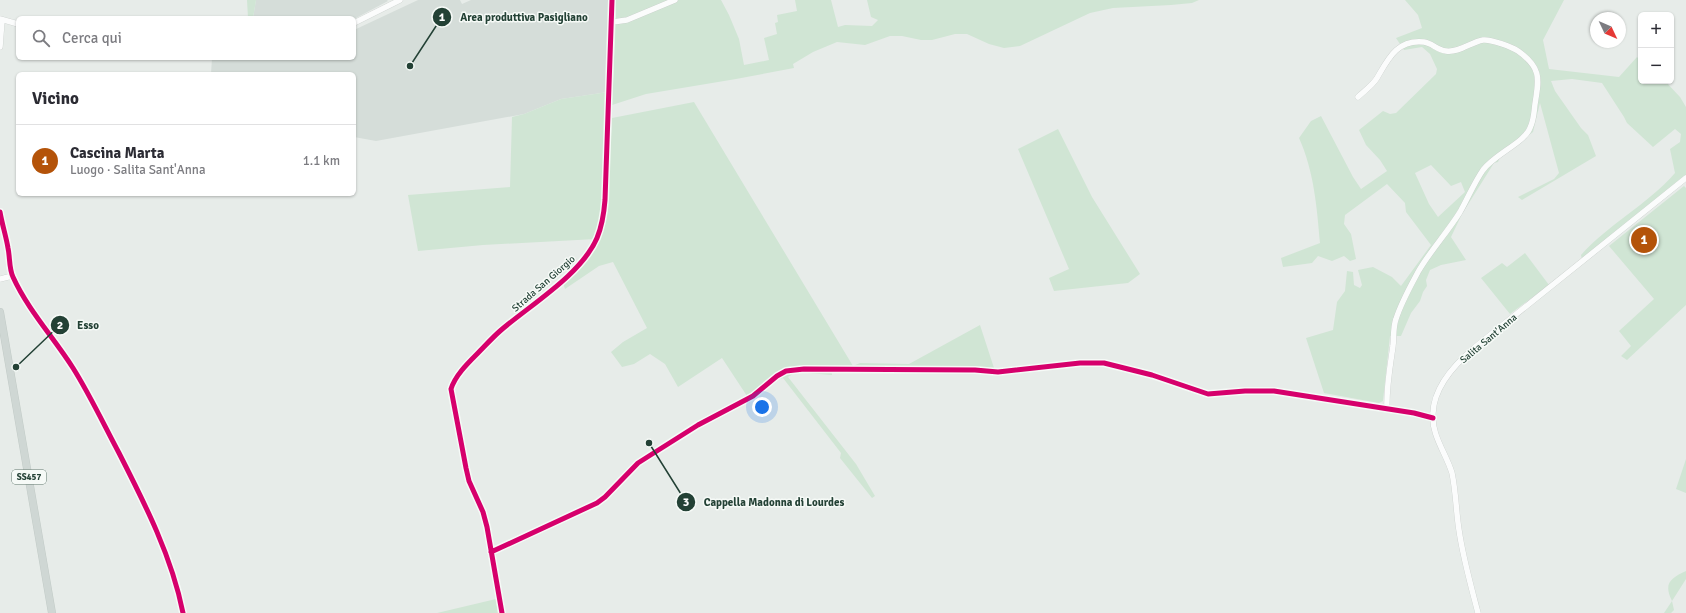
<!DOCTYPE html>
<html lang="it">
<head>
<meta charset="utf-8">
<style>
  body { margin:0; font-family:Signika,sans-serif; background:#f2f2f3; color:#2b2b33 }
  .controls { position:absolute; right:12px; top:12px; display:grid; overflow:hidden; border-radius:6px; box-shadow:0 1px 3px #0004 }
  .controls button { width:36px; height:36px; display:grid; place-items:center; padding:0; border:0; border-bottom:1px solid #e1e1e2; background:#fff; color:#2b2b33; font:20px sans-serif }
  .compass { position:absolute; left:1590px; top:12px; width:36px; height:36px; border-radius:50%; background:#fff; box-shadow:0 1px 3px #0004; rotate:134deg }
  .you { position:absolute; left:762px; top:407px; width:14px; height:14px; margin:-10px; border:3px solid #fff; border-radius:50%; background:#1a73e8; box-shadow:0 0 0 6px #1a73e833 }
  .badge { display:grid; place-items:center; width:26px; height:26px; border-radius:50%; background:#b45309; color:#fff; font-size:13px; font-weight:700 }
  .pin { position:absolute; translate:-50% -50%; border:2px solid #fff; box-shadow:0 1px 4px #0006 }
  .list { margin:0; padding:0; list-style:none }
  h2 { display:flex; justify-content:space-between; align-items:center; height:52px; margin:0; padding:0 16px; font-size:17px }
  h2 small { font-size:13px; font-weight:400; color:#7c7c81 }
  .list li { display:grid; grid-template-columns:26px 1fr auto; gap:12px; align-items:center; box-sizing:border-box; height:72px; padding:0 16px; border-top:1px solid #e1e1e2 }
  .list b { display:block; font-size:15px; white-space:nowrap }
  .list p { margin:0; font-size:13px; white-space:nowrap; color:#7c7c81 }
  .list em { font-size:13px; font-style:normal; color:#7c7c81 }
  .icon { flex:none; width:22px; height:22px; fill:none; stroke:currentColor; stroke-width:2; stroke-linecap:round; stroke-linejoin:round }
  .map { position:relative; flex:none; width:1686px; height:613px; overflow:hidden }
  .search { position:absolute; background:#fff; box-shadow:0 1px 3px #0004; left:16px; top:16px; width:340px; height:44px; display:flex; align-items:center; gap:10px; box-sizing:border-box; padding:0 14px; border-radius:6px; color:#7c7c81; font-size:15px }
  .panel { position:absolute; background:#fff; box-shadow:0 1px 3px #0004; left:16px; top:72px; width:340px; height:124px; border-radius:6px }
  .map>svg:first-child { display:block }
  .built { fill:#d5ddd9 }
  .green { fill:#d0e5d4; fill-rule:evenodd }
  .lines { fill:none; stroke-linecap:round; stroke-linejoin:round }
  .minor-casing { stroke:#c4c9c6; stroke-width:6 }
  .major-casing { stroke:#c2cbc7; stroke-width:8 }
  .minor { stroke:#fbfcfc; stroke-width:5.5 }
  .major { stroke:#cfd7d4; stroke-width:7 }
  .cycleway-casing { stroke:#f6faf7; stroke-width:8 }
  .cycleway { stroke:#d6006c; stroke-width:5 }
  .labels { text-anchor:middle; stroke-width:3; stroke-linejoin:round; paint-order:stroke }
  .shield { fill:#f6faf7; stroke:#62786f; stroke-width:1 }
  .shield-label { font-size:9px; font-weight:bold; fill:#234135 }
  .street-label { font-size:10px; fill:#234135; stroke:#f6faf7 }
  .leader { fill:none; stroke:#234135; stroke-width:1.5 }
  .callout-dot { fill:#234135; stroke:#f6faf7; stroke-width:1.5 }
  .mark-label { font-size:12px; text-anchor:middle; font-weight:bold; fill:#fff }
  .callout-label { font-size:11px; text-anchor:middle; font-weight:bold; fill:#234135; stroke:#f6faf7; stroke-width:3; stroke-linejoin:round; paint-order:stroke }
</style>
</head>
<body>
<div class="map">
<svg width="1686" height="613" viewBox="0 0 1686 613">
  <rect width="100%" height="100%" fill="#e7ece9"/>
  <path class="built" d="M 256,0 L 387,0 L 388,1 L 354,19 L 253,18 Z
    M 418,0 L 460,0 L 462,4 L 471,0 L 608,0 L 608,92 L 561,99 L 524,114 L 376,141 L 354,137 L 354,74 L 211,74 L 212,58 L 354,58 L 354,30 Z"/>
  <path class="green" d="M 247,0 L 256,0 L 253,18 L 248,18 Z
    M 615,0 L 721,0 L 729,15 L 739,39 L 744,65 L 769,60 L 764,38 L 777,34 L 775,23 L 778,22 L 777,15 L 797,11 L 795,0 L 831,0 L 838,27 L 845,25 L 872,26 L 878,20 L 871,17 L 867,0 L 1199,0 L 1192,3 L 1171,5 L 1113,8 L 1090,13 L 1020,46 L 1004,48 L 989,44 L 967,34 L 955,34 L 932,40 L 921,40 L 902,36 L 890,36 L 865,45 L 837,42 L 813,52 L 793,64 L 794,68 L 736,79 L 646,94 L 612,105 L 616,17 Z
    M 1405,0 L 1564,0 L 1543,40 L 1549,69 L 1619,77 L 1637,57 L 1641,61 L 1641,81 L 1665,81 L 1680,97 L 1686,107 L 1686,175 L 1582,260 L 1581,255 C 1609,224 1648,204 1675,173 L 1670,149 L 1680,142 L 1681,134 L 1675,129 L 1653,147 L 1627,123 L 1624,117 L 1602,83 L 1572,79 L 1551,81 L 1555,91 L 1581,128 L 1588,135 L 1596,156 L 1522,200 L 1518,197 L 1554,179 L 1559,173 L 1540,103 L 1533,132 L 1500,157 L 1498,162 L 1494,163 L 1462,214 L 1451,237 L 1466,260 L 1441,265 L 1430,270 L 1426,280 L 1427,286 L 1423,292 L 1420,301 L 1411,313 L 1401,336 L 1390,336 L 1383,401 L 1379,403 L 1324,393 L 1306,338 L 1333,330 L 1337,302 L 1345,291 L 1347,271 L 1353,272 L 1354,285 L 1360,288 L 1362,285 L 1358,270 L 1373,267 L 1392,277 L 1401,286 L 1431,245 L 1406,212 L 1405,203 L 1387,184 L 1345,215 L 1344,224 L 1351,234 L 1356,259 L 1350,261 L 1344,256 L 1332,261 L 1318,256 L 1312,263 L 1283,267 L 1281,258 L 1320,243 C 1317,208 1314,171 1299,138 L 1311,121 L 1321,116 L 1353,177 L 1361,189 L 1387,171 L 1380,160 L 1366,145 L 1359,130 L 1383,111 L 1390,114 L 1396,113 L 1436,74 L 1437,69 L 1430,54 L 1422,47 L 1404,50 L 1396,38 L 1422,28 L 1418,15 ZM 1431,165 L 1451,186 L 1461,182 L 1465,192 L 1438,217 L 1429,204 L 1415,173 Z
    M 608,92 L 604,200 L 596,239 L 483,245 L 418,251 L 408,195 L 510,187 L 512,117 L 524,114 L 561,99 Z
    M 694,102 L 853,366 L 860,363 L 909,364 L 980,325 L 994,368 L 831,368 L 832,375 L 796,372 L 788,377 L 856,464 L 875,496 L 872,498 L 840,458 L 841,453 L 783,378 L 775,381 L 749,403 L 747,396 L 722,358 L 678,387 L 665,364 L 650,354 L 634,364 L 622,367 L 611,352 L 623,342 L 647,328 L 613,262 L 599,266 L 565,289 L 563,283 C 586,261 600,245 607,212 L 612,118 Z
    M 1058,129 L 1092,197 L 1140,274 L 1128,283 L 1054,291 L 1049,278 L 1069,269 L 1018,149 Z
    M 1684,186 L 1686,188 L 1686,305 L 1627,360 L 1621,356 L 1631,346 L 1619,331 L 1654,299 L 1609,246 Z
    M 1525,253 L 1549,285 L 1510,314 L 1481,278 L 1502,263 L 1507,267 Z
    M 1686,459 L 1686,493 L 1676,489 Z
    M 1686,571 L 1686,579 L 1672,601 L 1674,610 L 1671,613 L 1664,613 L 1672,601 C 1663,583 1671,578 1686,571 Z
    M 496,599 L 498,613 L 437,613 Z"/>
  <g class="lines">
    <g class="minor-casing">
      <path id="minor" d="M 0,19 L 18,24
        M 613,22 L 627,20 L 675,0
        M 354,23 L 400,0
        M 0,47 L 2,20
        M 1358,97 C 1364,91 1372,86 1377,78 C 1388,59 1397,39 1424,42 C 1432,43 1437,50 1446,51 C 1459,53 1471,42 1483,40 C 1491,39 1512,47 1518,51 C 1542,68 1539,79 1535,104 C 1534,112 1534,120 1530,128 C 1524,143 1495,154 1483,170 C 1474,183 1468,198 1460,212 C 1447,233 1430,251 1418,272 C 1410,287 1401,303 1396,319 C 1393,327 1394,337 1393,346 C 1390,367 1386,388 1387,409
        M 0,212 L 8,246 L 12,276 L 26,302 L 50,334
        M 0,279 L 12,276
        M 491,552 L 597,503 L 605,497 L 638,463 L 649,456 L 698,425 L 753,396 L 777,376 L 786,371 L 804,369 L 975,370 L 998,372 L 1080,363 L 1104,363 L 1152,375 L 1208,394 L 1245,391 L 1274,391 L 1414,413 L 1433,418
        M 502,613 L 487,527 L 483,512 L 469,481 L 466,468 L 451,389 C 455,376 467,364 476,355 C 484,347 492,338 500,331 C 530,305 581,275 597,238 C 602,226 604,213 605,200 L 612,0
        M 1478,613 C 1471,586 1463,558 1459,530 C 1456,511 1456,492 1452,473 C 1446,453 1431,435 1433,413 C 1434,386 1455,364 1474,348 L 1686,178"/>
    </g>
    <g class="major-casing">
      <path id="major" d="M 0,312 L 52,613"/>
    </g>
    <use href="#minor" class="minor"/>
    <use href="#major" class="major"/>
    <g class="cycleway-casing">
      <path id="cycleway" d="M 0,212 C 2,224 6,236 8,248 C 10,257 9,269 13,277 C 28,310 54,338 73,368 C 90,395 104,425 119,453 C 145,504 172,557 183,613
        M 491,552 L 597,503 L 605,497 L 638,463 L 649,456 L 698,425 L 753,396 L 777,376 L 786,371 L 804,369 L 975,370 L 998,372 L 1080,363 L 1104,363 L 1152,375 L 1208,394 L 1245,391 L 1274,391 L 1414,413 L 1433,418
        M 502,613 L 487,527 L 483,512 L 469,481 L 466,468 L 451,389 C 455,376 467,364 476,355 C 484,347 492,338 500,331 C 530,305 581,275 597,238 C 602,226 604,213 605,200 L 612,0"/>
    </g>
    <use href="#cycleway" class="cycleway"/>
  </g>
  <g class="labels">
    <rect class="shield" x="12" y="470" width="34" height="14" rx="3"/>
    <g class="shield-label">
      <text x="29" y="480">SS457</text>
    </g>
    <g class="street-label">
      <text transform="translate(543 283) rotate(-41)" y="4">Strada San Giorgio</text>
      <text transform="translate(1488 338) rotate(-40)" y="4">Salita Sant'Anna</text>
    </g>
  </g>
  <path class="leader" d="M410 66L442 17M16 367L60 325M649 443L686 502"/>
  <g class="callout-dot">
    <circle cx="410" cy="66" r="4"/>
    <circle cx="16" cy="367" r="4"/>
    <circle cx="649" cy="443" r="4"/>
    <circle cx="442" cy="17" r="10"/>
    <circle cx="60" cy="325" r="10"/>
    <circle cx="686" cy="502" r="10"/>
  </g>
  <g class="mark-label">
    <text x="442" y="21">1</text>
    <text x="60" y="329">2</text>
    <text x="686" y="506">3</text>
  </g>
  <g class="callout-label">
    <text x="524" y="21">Area produttiva Pasigliano</text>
    <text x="88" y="329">Esso</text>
    <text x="774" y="506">Cappella Madonna di Lourdes</text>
  </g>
</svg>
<div class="controls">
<button>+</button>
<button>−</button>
</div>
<svg class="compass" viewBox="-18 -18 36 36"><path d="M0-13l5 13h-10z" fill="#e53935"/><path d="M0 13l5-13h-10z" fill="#7c7c81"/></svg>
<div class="you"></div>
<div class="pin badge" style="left:1644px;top:240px">1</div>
<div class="search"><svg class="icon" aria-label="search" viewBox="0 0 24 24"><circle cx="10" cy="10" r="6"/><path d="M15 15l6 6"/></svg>Cerca qui</div>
<section class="panel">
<h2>Vicino<small></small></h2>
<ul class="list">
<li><span class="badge">1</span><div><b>Cascina Marta</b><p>Luogo · Salita Sant'Anna</p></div><em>1.1 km</em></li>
</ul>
</section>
</div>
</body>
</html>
